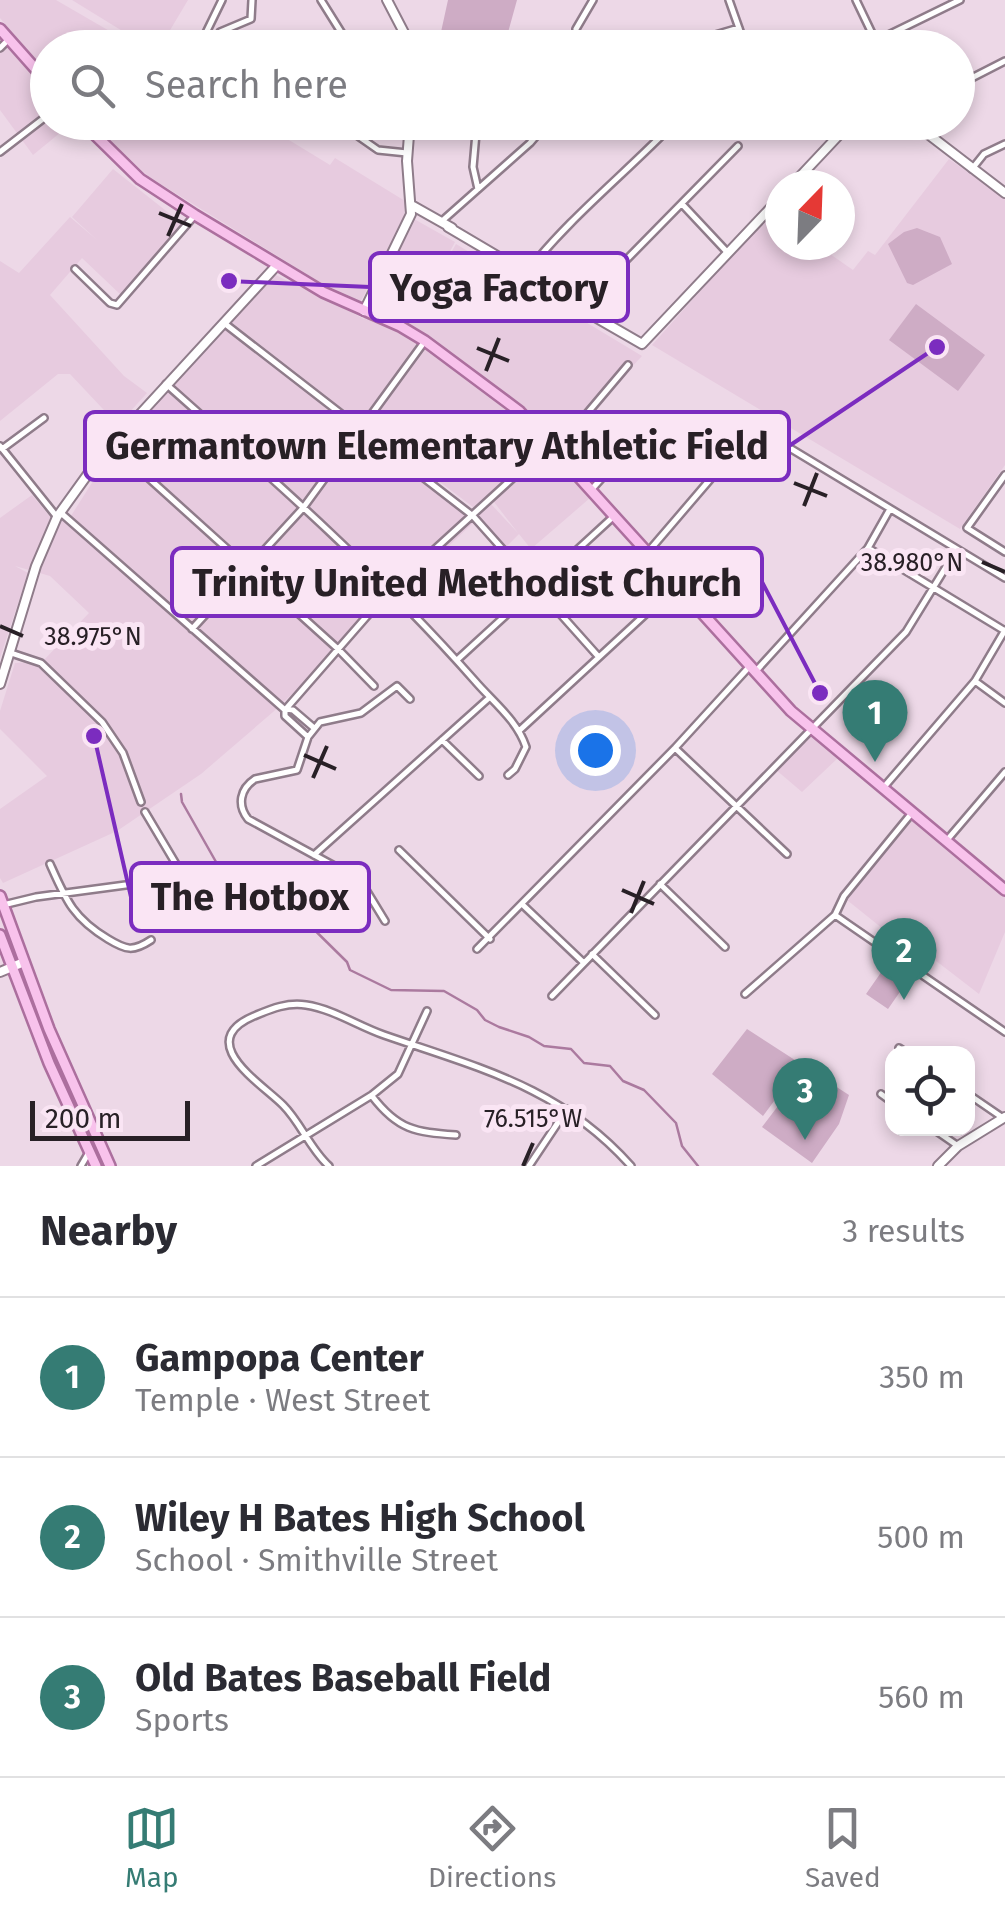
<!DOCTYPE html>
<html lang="en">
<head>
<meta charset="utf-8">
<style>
  body { margin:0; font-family:"Fira Sans",sans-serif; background:#f7f7f7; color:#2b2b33 }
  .controls { position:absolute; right:30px; bottom:30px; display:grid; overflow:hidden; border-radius:20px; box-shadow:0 5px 15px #0003 }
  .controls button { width:90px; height:90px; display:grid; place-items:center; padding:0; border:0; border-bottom:2px solid #e1e1e2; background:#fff; color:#2b2b33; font:50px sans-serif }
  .compass { position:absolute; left:765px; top:170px; width:90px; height:90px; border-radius:50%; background:#fff; box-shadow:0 5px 15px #0003; rotate:23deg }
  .scale { position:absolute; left:30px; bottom:25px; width:160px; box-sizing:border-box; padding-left:10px; border:5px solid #282026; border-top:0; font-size:28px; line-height:35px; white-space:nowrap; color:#282026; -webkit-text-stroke:8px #fae5f4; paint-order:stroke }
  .you { position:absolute; left:595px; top:750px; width:35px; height:35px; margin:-25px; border:8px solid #fff; border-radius:50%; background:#1a73e8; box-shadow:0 0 0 15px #1a73e833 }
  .badge { display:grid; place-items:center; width:65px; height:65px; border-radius:50%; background:#357c74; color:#fff; font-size:32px; font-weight:700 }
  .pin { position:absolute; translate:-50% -82px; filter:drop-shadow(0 2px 5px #0008) }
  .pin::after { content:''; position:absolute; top:52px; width:35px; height:30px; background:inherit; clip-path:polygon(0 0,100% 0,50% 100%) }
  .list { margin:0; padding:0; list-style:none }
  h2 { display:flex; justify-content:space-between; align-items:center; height:130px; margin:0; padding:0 40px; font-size:42px }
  h2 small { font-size:32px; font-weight:400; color:#7c7c81 }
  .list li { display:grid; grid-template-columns:65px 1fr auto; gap:30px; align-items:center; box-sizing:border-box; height:160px; padding:0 40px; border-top:2px solid #e1e1e2 }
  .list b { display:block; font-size:38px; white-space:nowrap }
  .list p { margin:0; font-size:32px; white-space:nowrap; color:#7c7c81 }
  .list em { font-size:32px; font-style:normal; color:#7c7c81 }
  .icon { flex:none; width:55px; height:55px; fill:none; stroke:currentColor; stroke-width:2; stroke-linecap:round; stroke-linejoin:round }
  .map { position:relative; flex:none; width:1005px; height:1166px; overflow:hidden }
  .search { position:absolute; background:#fff; box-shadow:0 5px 15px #0003; left:30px; right:30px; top:30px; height:110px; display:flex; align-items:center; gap:25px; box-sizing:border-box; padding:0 35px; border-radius:55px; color:#7c7c81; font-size:38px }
  .sheet { height:610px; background:#fff }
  nav { display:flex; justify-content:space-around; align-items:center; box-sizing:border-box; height:140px; border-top:2px solid #e1e1e2; background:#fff; font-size:28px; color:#7c7c81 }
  nav a { display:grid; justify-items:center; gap:5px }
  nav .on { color:#357c74 }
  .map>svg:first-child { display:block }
  .built { fill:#e7cbdf; fill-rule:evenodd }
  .green { fill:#ceacc5 }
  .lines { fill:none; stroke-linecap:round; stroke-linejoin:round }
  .stream { stroke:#ab7a9f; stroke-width:2.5 }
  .street-casing { stroke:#8f7c8a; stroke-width:10 }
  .secondary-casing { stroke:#8f7c8a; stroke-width:12 }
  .primary-casing { stroke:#ac6f9e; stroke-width:14 }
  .street { stroke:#fff; stroke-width:5 }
  .secondary { stroke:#fff; stroke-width:8 }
  .primary { stroke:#f8c2ec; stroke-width:9 }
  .ticks { fill:none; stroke:#282026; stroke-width:4 }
  .ticks-label { font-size:25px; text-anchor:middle; fill:#282026; stroke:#fae5f4; stroke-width:10; stroke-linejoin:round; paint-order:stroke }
  .leader { fill:none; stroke:#7b2cbf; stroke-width:4 }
  .callout-dot { fill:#7b2cbf; stroke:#fae5f4; stroke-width:4 }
  .callout { fill:#fae5f4; stroke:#7b2cbf; stroke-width:4 }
  .callout-label { font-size:38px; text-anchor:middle; font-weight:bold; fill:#282026 }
</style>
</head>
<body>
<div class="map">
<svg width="1005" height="1166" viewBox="0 0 1005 1166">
  <rect width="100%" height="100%" fill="#edd8e7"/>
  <path class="built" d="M 0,0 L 56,0 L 137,47 L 48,48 L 47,73 L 0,18 Z
    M 72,0 L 188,0 L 160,47 L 150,48 Z
    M 0,36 L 47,88 L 48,122 L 72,123 L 33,155 L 0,110 Z
    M 92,123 L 261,123 L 330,165 L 335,158 L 405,201 L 404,216 L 361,301 L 323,284 L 149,177 Z
    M 949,159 L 1005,198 L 1005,465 L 960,529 L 652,345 L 771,212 L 780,219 L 780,245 L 817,245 L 853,270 L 868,251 L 875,255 Z
    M 113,169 L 184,225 L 122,296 L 82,258 L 50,295 L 124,376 L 147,393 L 118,425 L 70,374 L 58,374 L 0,421 L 0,261 L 19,273 L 70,217 L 97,240 L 72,217 Z
    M 414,219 L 455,242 L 426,297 L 456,244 L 642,356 L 557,447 L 507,410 L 590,498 L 531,549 L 519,534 L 503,550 L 473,523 L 273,712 L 201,774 L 117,831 L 3,883 L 0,878 L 0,809 L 47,776 L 0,729 L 0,711 L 15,663 L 43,661 L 89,613 L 50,576 L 15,566 L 28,573 L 0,658 L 0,518 L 32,495 L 52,519 L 69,519 L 109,456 L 274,274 L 293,284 L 291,287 L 295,283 L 364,319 ZM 421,344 L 472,384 L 424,349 L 366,426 L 473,507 L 494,502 L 518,533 L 491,504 L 472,509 L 363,427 Z
    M 811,732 L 839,757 L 802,792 L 775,769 Z
    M 912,820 L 1005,893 L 1005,932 L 979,994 L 918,947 L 913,953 L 847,900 Z"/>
  <path class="green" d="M 448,0 L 517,0 L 504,47 L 486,47 L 441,32 Z
    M 917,228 L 940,237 L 952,264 L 913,285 L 907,283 L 888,244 L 904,232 Z
    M 916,304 L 985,355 L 958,391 L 889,340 Z
    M 889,961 L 911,976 L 888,1009 L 866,994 Z
    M 747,1029 L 849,1095 L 839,1124 L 812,1163 L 762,1127 L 781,1102 L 798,1096 L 821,1106 L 786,1085 L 763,1116 L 712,1074 Z"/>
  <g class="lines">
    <path class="stream" d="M 181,794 L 182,802 L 224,876 L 239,884 L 277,893 L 347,962 L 350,970 L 391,990 L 444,991 L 477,1010 L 485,1020 L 499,1027 L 529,1037 L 544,1046 L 571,1049 L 584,1063 L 610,1066 L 623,1081 L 644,1090 L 676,1123 L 682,1146 L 698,1166"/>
    <g class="street-casing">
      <path id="street" d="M 321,0 L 351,48
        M 729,0 L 746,48
        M 856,0 L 879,48
        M 576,29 L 593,0
        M 876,41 L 960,0
        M 659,43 L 688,43 L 739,28
        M 0,48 L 9,39
        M 207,48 L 202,41 L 222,0
        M 216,48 L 220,32 L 251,19 L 252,0
        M 958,85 L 1005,61
        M 338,122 L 378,150 L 407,153
        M 477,122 L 473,167 L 478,189
        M 0,152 L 48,115
        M 972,169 L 984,154 L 1005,144
        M 682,204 L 727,252
        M 770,208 L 780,215
        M 442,221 L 530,143 L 548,122
        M 75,269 L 110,303 L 117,305 L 195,215
        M 527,272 C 569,218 626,173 675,122
        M 580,307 L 738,146
        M 224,323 L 473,516 L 597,655
        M 166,384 C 272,478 381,574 475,681 C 493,702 517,720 526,747 L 515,769 L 508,775
        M 112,445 L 338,649 L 374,686
        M 0,446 L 57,517
        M 2,449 L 44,418
        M 557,449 L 628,365
        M 1005,475 L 967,528 L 1005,552
        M 592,489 L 659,415
        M 61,513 L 285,710 L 285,716 L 308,737
        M 868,548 L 1005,631
        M 648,552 L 755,427 L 1005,578
        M 192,629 L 303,508 L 425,341
        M 11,653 L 41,663 L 102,722 L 123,753 L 141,802
        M 457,660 L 613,517
        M 756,671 L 868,548 L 890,509
        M 975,681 L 1005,703
        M 286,709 L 293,710 L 314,728
        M 285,710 L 388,592 L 549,445
        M 520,730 L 676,586
        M 442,740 L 479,776
        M 676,749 L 787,854
        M 884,787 L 975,681 L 1005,630
        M 145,812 L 214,928
        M 947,840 L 1005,772
        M 399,850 L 490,939
        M 314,855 L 489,698
        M 50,864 C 66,900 73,918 108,939 C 126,950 133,952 151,940
        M 660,884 L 725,947
        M 3,905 L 36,897 L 133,884 L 175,863
        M 524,906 L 584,963
        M 835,915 L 1005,1032
        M 385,921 L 360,880 L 248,819 C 237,805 240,789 255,779 L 297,770 L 308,737 L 320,722 L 361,713 L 397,686 L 410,699
        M 477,949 L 675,748 L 749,667
        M 592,954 L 655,1015
        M 745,994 L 835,915 L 844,896 L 911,814
        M 552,996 L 906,632 L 957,549
        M 899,1048 L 908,1054
        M 881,1094 L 892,1102
        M 968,1094 L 1003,1118
        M 372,1096 C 398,1130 415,1132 456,1135
        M 932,1128 L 958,1146
        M 81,1166 L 88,1154
        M 256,1166 L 372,1095 L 398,1074 L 427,1011
        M 329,1166 C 310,1149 301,1123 283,1105 C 261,1083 193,1042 254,1016 C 271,1009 287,1002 306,1005 C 333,1009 358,1026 384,1035 C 479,1068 561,1087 631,1166
        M 529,1166 L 567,1109"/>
    </g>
    <g class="secondary-casing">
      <path id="secondary" d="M 387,0 L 412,48
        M 900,122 L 928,134 L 1005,193
        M 792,185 L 838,136 L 846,122
        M 413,206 L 452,228
        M 448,227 L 548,286
        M 546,285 L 550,291 L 642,344 L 780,198
        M 364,311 L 411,214 L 407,161 L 410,122
        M 0,684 L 36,566 L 57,517 L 98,460 L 277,265
        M 0,972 L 24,962
        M 938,1166 L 958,1146 L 1005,1117"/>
    </g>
    <g class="primary-casing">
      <path id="primary" d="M 0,29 L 48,83
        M 82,122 L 140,179 L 195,215 L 323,292 L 400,326 L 425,341 L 519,411 L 791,711 L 1005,890
        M 0,896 L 49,1029 L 110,1166
        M 0,935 L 49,1063 L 96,1166"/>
    </g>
    <use href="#street" class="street"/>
    <use href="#secondary" class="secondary"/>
    <use href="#primary" class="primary"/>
  </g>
  <path class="ticks" d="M 159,213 L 191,226M 168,236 L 182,204M 477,348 L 509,361M 486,371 L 499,338M 794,483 L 827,496M 804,506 L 817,473M 982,562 L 1005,572M 0,626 L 23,636M 304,755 L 336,769M 313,778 L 327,746M 622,890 L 654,904M 631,913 L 644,881M 523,1166 L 533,1143"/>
  <g class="ticks-label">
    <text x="912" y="571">38.980°N</text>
    <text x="93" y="645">38.975°N</text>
    <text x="533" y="1127">76.515°W</text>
  </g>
  <path class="leader" d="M229 281L370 287M937 347L789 446M820 693L762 582M94 736L131 897"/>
  <g class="callout-dot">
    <circle cx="229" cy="281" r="10"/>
    <circle cx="937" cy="347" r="10"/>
    <circle cx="820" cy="693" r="10"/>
    <circle cx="94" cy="736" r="10"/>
  </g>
  <g class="callout">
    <rect x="370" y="253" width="258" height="68" rx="10"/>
    <rect x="85" y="412" width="704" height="68" rx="10"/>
    <rect x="172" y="548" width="590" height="68" rx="10"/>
    <rect x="131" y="863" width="238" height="68" rx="10"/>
  </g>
  <g class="callout-label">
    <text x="499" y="301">Yoga Factory</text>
    <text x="437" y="459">Germantown Elementary Athletic Field</text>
    <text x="467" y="596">Trinity United Methodist Church</text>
    <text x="250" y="910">The Hotbox</text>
  </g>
</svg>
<div class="controls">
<button><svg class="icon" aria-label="locate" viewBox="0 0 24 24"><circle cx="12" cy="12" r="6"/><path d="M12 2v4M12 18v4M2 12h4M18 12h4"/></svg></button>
</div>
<svg class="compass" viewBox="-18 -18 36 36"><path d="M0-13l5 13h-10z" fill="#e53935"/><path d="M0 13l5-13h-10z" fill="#7c7c81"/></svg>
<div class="scale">200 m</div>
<div class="you"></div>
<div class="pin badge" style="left:875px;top:762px">1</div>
<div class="pin badge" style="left:904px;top:1000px">2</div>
<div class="pin badge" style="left:805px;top:1140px">3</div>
<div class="search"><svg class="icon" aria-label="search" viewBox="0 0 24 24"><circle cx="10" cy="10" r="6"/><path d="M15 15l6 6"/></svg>Search here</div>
</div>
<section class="sheet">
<h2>Nearby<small>3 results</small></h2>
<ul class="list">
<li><span class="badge">1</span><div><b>Gampopa Center</b><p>Temple · West Street</p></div><em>350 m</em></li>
<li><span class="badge">2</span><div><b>Wiley H Bates High School</b><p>School · Smithville Street</p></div><em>500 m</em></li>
<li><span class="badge">3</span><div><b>Old Bates Baseball Field</b><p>Sports</p></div><em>560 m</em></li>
</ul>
</section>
<nav>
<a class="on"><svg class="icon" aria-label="map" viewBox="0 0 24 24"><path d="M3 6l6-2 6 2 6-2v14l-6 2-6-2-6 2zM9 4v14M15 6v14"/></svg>Map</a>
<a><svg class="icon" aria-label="directions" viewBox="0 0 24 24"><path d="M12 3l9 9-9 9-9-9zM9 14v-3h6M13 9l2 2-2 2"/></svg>Directions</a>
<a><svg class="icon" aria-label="saved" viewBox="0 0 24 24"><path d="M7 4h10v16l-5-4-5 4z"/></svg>Saved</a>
</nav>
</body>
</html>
